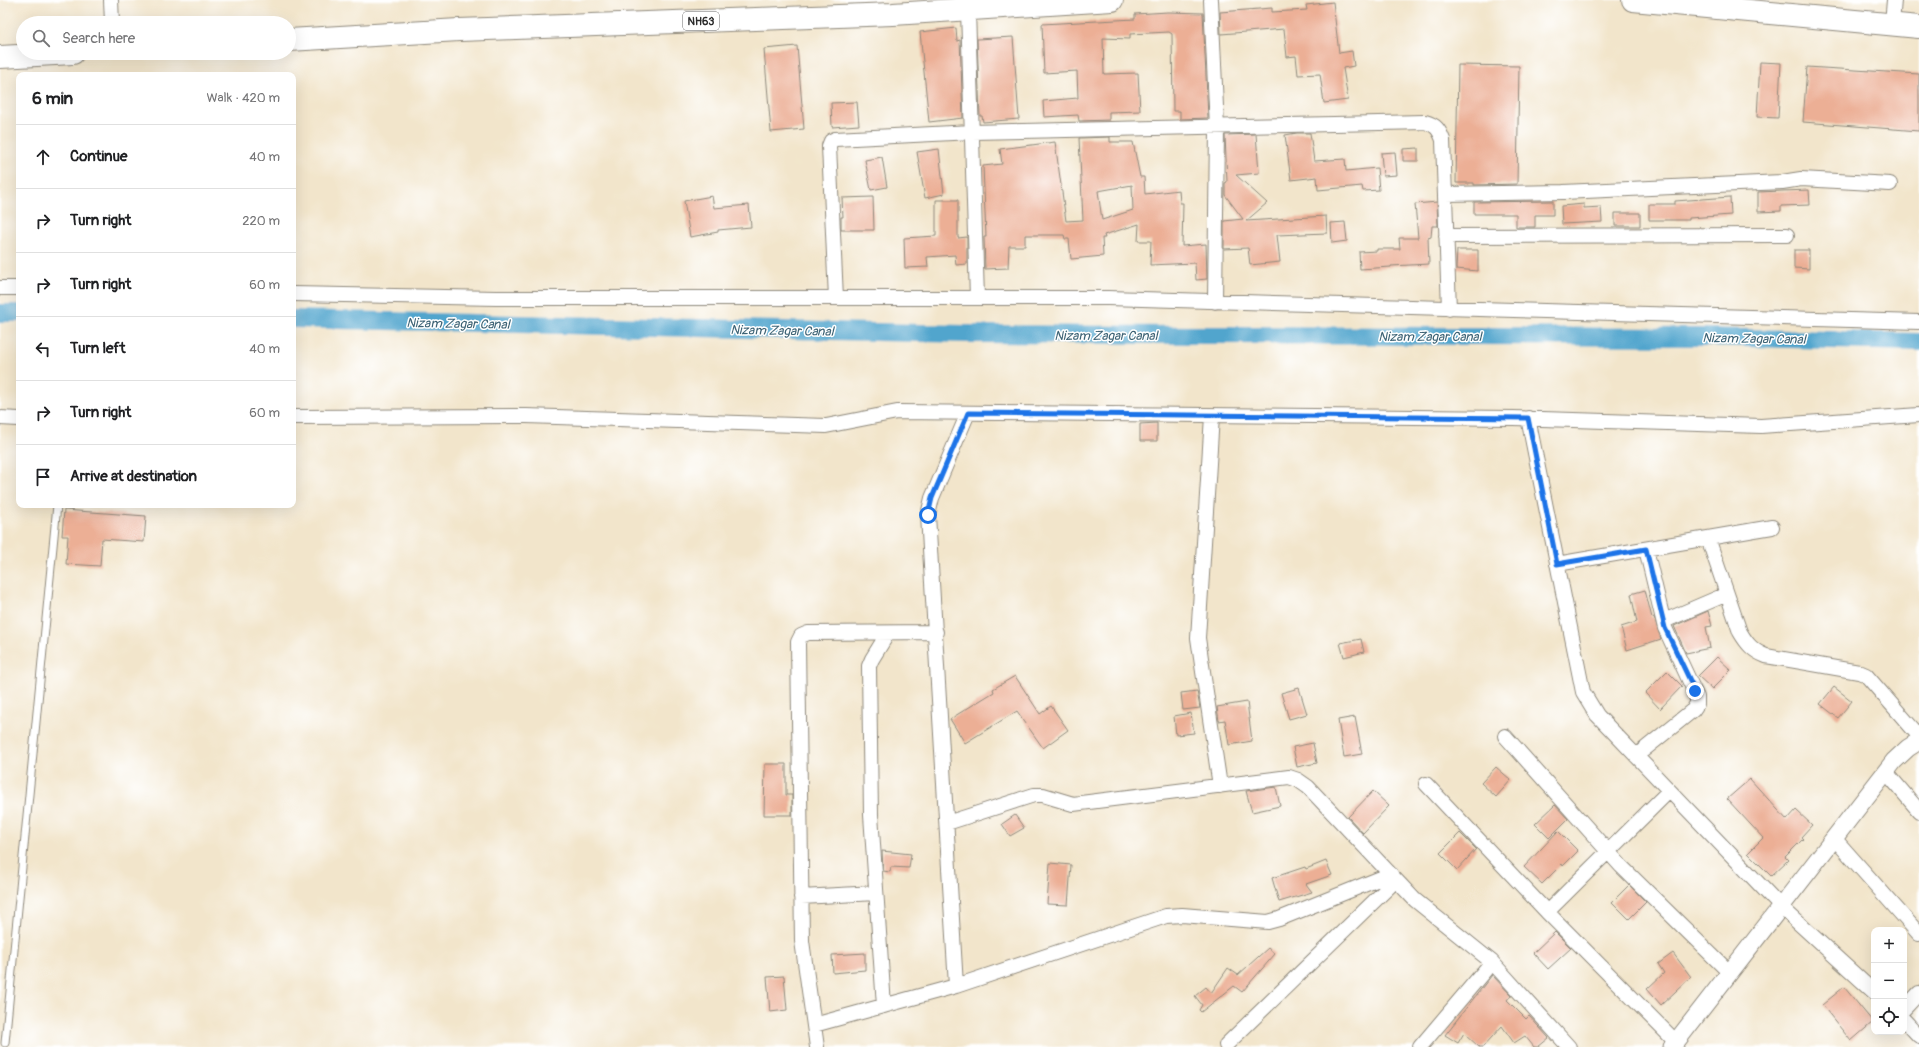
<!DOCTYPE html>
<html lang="en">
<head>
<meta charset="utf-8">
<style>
  body { margin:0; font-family:Pangolin,sans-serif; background:#f2f2f2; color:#202124 }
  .controls { position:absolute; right:12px; bottom:12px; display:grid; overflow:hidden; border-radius:8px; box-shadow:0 4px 16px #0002 }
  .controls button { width:36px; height:36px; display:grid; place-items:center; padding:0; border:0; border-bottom:1px solid #e0e0e0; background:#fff; color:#202124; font:20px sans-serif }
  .stop { position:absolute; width:12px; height:12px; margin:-9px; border:3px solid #1a73e8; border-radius:50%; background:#fff }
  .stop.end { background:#1a73e8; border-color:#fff; box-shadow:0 1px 4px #0008 }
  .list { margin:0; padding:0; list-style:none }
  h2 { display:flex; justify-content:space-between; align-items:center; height:52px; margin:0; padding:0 16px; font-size:17px }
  h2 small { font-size:13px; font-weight:400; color:#757577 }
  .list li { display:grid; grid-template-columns:26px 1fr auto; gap:12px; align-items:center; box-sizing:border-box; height:64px; padding:0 16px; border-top:1px solid #e0e0e0 }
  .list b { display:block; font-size:15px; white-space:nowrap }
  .list em { font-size:13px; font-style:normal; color:#757577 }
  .icon { flex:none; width:22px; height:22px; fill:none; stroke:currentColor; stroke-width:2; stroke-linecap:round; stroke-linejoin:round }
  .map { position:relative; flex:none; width:1919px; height:1047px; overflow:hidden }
  .search { position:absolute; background:#fff; box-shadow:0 4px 16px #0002; left:16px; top:16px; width:280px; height:44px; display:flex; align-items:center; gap:10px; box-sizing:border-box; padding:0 14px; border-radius:22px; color:#757577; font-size:15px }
  .panel { position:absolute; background:#fff; box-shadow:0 4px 16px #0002; left:16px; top:72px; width:280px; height:436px; border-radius:8px }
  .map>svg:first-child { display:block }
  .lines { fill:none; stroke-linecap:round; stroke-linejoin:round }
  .canal { stroke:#51a5cd; stroke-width:18 }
  .building { fill:#ecaf95; fill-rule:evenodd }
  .service-casing { stroke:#8e887b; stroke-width:9 }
  .minor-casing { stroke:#8e887b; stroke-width:16 }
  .tertiary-casing { stroke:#8e887b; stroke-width:19 }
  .trunk-casing { stroke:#8e887b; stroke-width:24 }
  .service { stroke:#fff; stroke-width:7 }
  .minor { stroke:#fff; stroke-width:14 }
  .tertiary { stroke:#fff; stroke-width:17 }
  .trunk { stroke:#fff; stroke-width:22 }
  .route { stroke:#1a73e8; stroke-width:5 }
  .labels { text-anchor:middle; stroke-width:3; stroke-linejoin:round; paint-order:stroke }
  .shield { fill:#fff; stroke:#6b6b6b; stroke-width:1 }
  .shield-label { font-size:11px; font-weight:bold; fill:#2b2b2b }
  .water-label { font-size:13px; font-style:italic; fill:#3c6274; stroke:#fff }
</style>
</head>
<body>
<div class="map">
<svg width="1919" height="1047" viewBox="0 0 1919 1047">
  <rect width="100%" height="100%" fill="#fff"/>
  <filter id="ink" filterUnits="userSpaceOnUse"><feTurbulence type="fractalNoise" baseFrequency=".025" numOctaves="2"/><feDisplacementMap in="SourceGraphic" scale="8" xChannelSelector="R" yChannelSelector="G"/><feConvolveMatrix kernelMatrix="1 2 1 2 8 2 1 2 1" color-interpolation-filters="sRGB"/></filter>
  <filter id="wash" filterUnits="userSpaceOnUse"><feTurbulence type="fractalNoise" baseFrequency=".012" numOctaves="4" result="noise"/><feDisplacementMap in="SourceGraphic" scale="16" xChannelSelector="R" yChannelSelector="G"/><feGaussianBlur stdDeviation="0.9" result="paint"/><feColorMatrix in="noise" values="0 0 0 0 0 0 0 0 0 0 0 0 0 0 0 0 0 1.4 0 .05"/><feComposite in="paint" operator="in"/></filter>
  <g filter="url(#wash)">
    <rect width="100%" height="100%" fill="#f2e5cb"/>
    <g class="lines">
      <path class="canal" d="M 0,313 L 19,313
        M 293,319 L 966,334 L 1704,337 L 1919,342"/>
    </g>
    <g id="blocks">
      <path class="building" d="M 1333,2 L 1339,53 L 1352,51 L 1354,66 L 1343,68 L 1348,100 L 1324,103 L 1320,74 L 1298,75 L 1296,56 L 1287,57 L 1284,29 L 1221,34 L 1220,12 L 1272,8 L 1272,12 L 1307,10 L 1306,5 Z
        M 1168,12 L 1203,13 L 1208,118 L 1180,119 L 1180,111 L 1173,111 L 1172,34 L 1169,32 L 1130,34 L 1130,39 L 1103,38 L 1104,74 L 1138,73 L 1140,111 L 1109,112 L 1109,120 L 1079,121 L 1078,115 L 1044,117 L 1043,101 L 1078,98 L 1077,71 L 1044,73 L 1042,24 L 1135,19 L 1135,14 Z
        M 956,28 L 957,41 L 960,40 L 963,118 L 929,122 L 920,32 Z
        M 1013,37 L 1019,119 L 983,122 L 982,116 L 980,116 L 977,39 Z
        M 797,46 L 804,129 L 771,132 L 764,49 Z
        M 1760,62 L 1781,63 L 1778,118 L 1757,117 Z
        M 1458,65 L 1519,66 L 1517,184 L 1474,185 L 1474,183 L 1456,183 Z
        M 1807,67 L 1919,74 L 1919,131 L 1803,122 Z
        M 857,102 L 859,125 L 832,127 L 831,103 Z
        M 1297,133 L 1310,133 L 1314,161 L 1345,159 L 1346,171 L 1377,168 L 1379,190 L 1363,191 L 1362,186 L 1318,190 L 1317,177 L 1291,180 L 1285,135 Z
        M 1256,134 L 1259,173 L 1236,175 L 1267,203 L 1246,221 L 1326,216 L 1327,233 L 1277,235 L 1280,262 L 1250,265 L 1248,248 L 1224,249 L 1224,221 L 1243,219 L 1225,195 L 1225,183 L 1227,182 L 1225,135 Z
        M 1110,137 L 1110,142 L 1133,142 L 1140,177 L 1144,177 L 1145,194 L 1179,190 L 1180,203 L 1183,203 L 1182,246 L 1206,244 L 1207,279 L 1196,280 L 1195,263 L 1150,265 L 1151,241 L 1138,241 L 1139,224 L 1104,235 L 1105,238 L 1102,238 L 1103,256 L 1071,259 L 1069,239 L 1065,239 L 1064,235 L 1025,235 L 1025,246 L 1009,246 L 1008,268 L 985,269 L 984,237 L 986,237 L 983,166 L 1002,164 L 1000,149 L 1055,142 L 1066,221 L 1083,220 L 1079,138 ZM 1132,185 L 1133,210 L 1102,220 L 1098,191 Z
        M 1418,148 L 1418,161 L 1403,161 L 1403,149 Z
        M 939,149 L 944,194 L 925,198 L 917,152 Z
        M 1395,152 L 1397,175 L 1383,176 L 1381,153 Z
        M 882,157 L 887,187 L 871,190 L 865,160 Z
        M 1809,190 L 1810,205 L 1781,206 L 1781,211 L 1758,212 L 1758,192 Z
        M 712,196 L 714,208 L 749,205 L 751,227 L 718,230 L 718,232 L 690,237 L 684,201 Z
        M 873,197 L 874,230 L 841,230 L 841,217 L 843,217 L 842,198 Z
        M 1730,197 L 1731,215 L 1689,218 L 1689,220 L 1649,220 L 1649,204 L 1675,204 L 1675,201 Z
        M 936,200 L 958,200 L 958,238 L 967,237 L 967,264 L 956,265 L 955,255 L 927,257 L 928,267 L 905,268 L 904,238 L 936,236 Z
        M 1553,201 L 1553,215 L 1535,215 L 1535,227 L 1516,227 L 1516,214 L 1474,214 L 1474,202 Z
        M 1437,202 L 1438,226 L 1432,226 L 1431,237 L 1428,238 L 1429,264 L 1391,266 L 1391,267 L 1360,269 L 1359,252 L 1377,251 L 1377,249 L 1400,249 L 1399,238 L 1418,238 L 1415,204 Z
        M 1584,204 L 1584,208 L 1601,207 L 1602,222 L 1562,224 L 1561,206 Z
        M 1615,213 L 1640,213 L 1640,226 L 1615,226 Z
        M 1345,222 L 1347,241 L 1332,243 L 1331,223 Z
        M 1457,250 L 1478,250 L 1478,271 L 1456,269 Z
        M 1794,250 L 1809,250 L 1809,269 L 1794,268 Z
        M 1157,423 L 1157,441 L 1140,441 L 1140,424 Z
        M 64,510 L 146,516 L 144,542 L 102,539 L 100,566 L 66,564 L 68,536 L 62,536 Z
        M 1645,590 L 1652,618 L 1654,617 L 1661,639 L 1627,650 L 1621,627 L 1637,622 L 1631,594 Z
        M 1708,611 L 1712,626 L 1706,627 L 1710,648 L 1686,653 L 1674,626 Z
        M 1361,639 L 1364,652 L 1344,657 L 1340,643 Z
        M 1717,657 L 1731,670 L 1712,689 L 1698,676 Z
        M 1667,671 L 1682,686 L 1660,709 L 1645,693 Z
        M 1015,676 L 1040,714 L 1051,706 L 1068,730 L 1043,748 L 1017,711 L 965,743 L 950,719 L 994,692 L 993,689 Z
        M 1834,687 L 1852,701 L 1838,718 L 1820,704 Z
        M 1299,688 L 1307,714 L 1289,719 L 1281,693 Z
        M 1197,691 L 1200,708 L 1183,710 L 1181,693 Z
        M 1247,702 L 1252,741 L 1229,745 L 1225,720 L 1219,721 L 1217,707 Z
        M 1191,713 L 1194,733 L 1176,735 L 1174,716 Z
        M 1355,717 L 1362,754 L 1344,757 L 1338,720 Z
        M 1313,743 L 1317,763 L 1297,767 L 1293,747 Z
        M 765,764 L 786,764 L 786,795 L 792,795 L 792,815 L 764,815 Z
        M 1496,767 L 1511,780 L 1496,797 L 1481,783 Z
        M 1750,779 L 1787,820 L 1796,810 L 1812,825 L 1801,837 L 1803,839 L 1785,857 L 1788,860 L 1771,876 L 1748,853 L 1763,838 L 1727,799 Z
        M 1276,787 L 1280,806 L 1252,812 L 1246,791 Z
        M 1373,791 L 1389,806 L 1363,833 L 1348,817 Z
        M 1555,805 L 1568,819 L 1549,838 L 1535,824 Z
        M 1015,815 L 1024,828 L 1010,836 L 1002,824 Z
        M 1558,831 L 1578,851 L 1563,866 L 1562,864 L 1542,884 L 1524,867 Z
        M 1460,833 L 1476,849 L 1457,870 L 1440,853 Z
        M 882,851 L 911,854 L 909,868 L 891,867 L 890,872 L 883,871 Z
        M 1326,861 L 1332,875 L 1306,884 L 1312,892 L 1279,902 L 1272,878 L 1305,867 L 1306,869 Z
        M 1050,863 L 1071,865 L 1068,905 L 1047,904 Z
        M 1629,885 L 1646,902 L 1629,919 L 1612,902 Z
        M 1555,932 L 1571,948 L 1548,969 L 1533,953 Z
        M 1268,948 L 1275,954 L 1242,992 L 1234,986 L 1201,1012 L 1199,1010 L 1202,1005 L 1195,996 L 1206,987 L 1211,993 L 1228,968 L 1238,975 Z
        M 865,953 L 865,970 L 833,973 L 832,955 Z
        M 1673,953 L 1691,977 L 1661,1005 L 1647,989 L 1664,973 L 1658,964 Z
        M 1492,975 L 1511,995 L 1507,1000 L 1526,1019 L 1529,1016 L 1549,1038 L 1538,1047 L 1534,1047 L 1525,1036 L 1514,1043 L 1502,1026 L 1483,1047 L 1479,1047 L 1464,1033 L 1458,1043 L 1445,1035 Z
        M 784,976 L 787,1010 L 770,1012 L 767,977 Z
        M 1844,987 L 1873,1022 L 1851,1041 L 1822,1005 Z"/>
    </g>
  </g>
  <g filter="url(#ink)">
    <use href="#blocks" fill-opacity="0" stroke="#8e887b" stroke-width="1"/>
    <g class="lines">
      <g class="service-casing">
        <path id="service" d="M 5,1043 L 57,505"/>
      </g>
      <g class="minor-casing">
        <path id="minor" d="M 111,0 L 112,23
          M 1211,0 L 1217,128 L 1215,302
          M 968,10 L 977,298
          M 1892,24 L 1894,0
          M 1445,194 L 1563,192 L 1782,182 L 1801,179 L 1890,184
          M 1446,236 L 1787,235
          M 0,288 L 19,288
          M 293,294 L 496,298 L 1108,298 L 1919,322
          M 836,298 L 829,146 L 831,141 L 835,139 L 972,132 L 1425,122 C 1436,125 1439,129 1443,140 L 1449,309
          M 1212,416 L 1198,638 L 1220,786
          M 293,417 L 526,416 L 826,426 L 897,412 L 1513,418 L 1761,426 L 1919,415
          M 0,418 L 19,419
          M 1528,418 L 1583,692 L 1597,715 L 1781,907 L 1874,992
          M 1708,538 L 1740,632 C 1747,644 1753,651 1766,656 L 1859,672 L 1866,675 L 1919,736
          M 1557,564 L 1772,527
          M 1664,621 L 1727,594
          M 1505,736 L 1621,866 L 1730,973
          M 1636,756 L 1693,710 L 1697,704 L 1697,697 L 1665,628 L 1646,549
          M 1886,772 L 1919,811
          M 1426,784 L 1547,912 L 1676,1042
          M 947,823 L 1034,795 L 1043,795 L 1073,804 L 1289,777 L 1298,780 L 1308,787 L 1415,900 L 1492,962 L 1569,1047
          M 1834,838 L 1919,934
          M 801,897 L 876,893
          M 1547,912 L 1669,791
          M 956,986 L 928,515 L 932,498 L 968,413
          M 884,1006 L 871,815 L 869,666 L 872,659 L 888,633
          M 1904,1009 L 1919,993
          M 1904,1020 L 1919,1036
          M 814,1025 L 956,986 L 1166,916 L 1182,915 L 1268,922 L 1279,919 L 1391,874
          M 1226,1045 L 1396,880
          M 817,1047 L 802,941 L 798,642 L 801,636 L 808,633 L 936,632
          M 1420,1047 L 1492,962"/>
      </g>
      <g class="tertiary-casing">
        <path id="tertiary" d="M 1672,1047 L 1894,761 L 1908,748 L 1919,741"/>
      </g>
      <g class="trunk-casing">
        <path id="trunk" d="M 1633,0 L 1919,27
          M 289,40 L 459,30 L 893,14 L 1112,0
          M 0,57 L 73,53"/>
      </g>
      <use href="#service" class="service"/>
      <use href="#minor" class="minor"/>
      <use href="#tertiary" class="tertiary"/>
      <use href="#trunk" class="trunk"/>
    </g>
  </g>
  <g class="lines" filter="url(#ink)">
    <path class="route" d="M 928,515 L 932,498 L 968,413 L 1528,418 L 1557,564 L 1646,549 L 1665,628 L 1695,691"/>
  </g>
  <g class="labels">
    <rect class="shield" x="683" y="12" width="36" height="18" rx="3"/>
    <g class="shield-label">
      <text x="701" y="25">NH63</text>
    </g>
    <g class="water-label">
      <text transform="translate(458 323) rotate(1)" y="5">Nizam Zagar Canal</text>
      <text transform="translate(782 330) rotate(1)" y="5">Nizam Zagar Canal</text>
      <text x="1106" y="340">Nizam Zagar Canal</text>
      <text x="1430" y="341">Nizam Zagar Canal</text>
      <text transform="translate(1754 338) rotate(1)" y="5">Nizam Zagar Canal</text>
    </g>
  </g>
</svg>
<div class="controls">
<button>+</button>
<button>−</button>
<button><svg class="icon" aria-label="locate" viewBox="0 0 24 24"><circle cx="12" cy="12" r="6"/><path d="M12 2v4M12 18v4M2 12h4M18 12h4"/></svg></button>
</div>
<div class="stop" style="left:928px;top:515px"></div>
<div class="stop end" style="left:1695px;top:691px"></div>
<div class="search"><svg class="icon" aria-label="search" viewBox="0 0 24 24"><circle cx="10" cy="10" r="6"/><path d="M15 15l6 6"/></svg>Search here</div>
<section class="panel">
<h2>6 min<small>Walk · 420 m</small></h2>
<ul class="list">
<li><svg class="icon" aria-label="ahead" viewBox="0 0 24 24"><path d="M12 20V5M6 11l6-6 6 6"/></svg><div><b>Continue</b></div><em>40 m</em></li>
<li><svg class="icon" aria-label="right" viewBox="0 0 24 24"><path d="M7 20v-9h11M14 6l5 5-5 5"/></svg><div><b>Turn right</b></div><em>220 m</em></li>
<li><svg class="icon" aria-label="right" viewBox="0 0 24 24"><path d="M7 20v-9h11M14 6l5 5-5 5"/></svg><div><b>Turn right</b></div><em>60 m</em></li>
<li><svg class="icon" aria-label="left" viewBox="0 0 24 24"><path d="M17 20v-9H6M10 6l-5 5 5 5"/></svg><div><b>Turn left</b></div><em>40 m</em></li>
<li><svg class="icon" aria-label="right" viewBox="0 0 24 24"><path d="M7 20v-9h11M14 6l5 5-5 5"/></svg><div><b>Turn right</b></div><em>60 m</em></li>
<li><svg class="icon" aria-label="arrive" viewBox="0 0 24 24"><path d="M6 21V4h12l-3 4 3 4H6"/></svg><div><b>Arrive at destination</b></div></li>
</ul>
</section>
</div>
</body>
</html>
